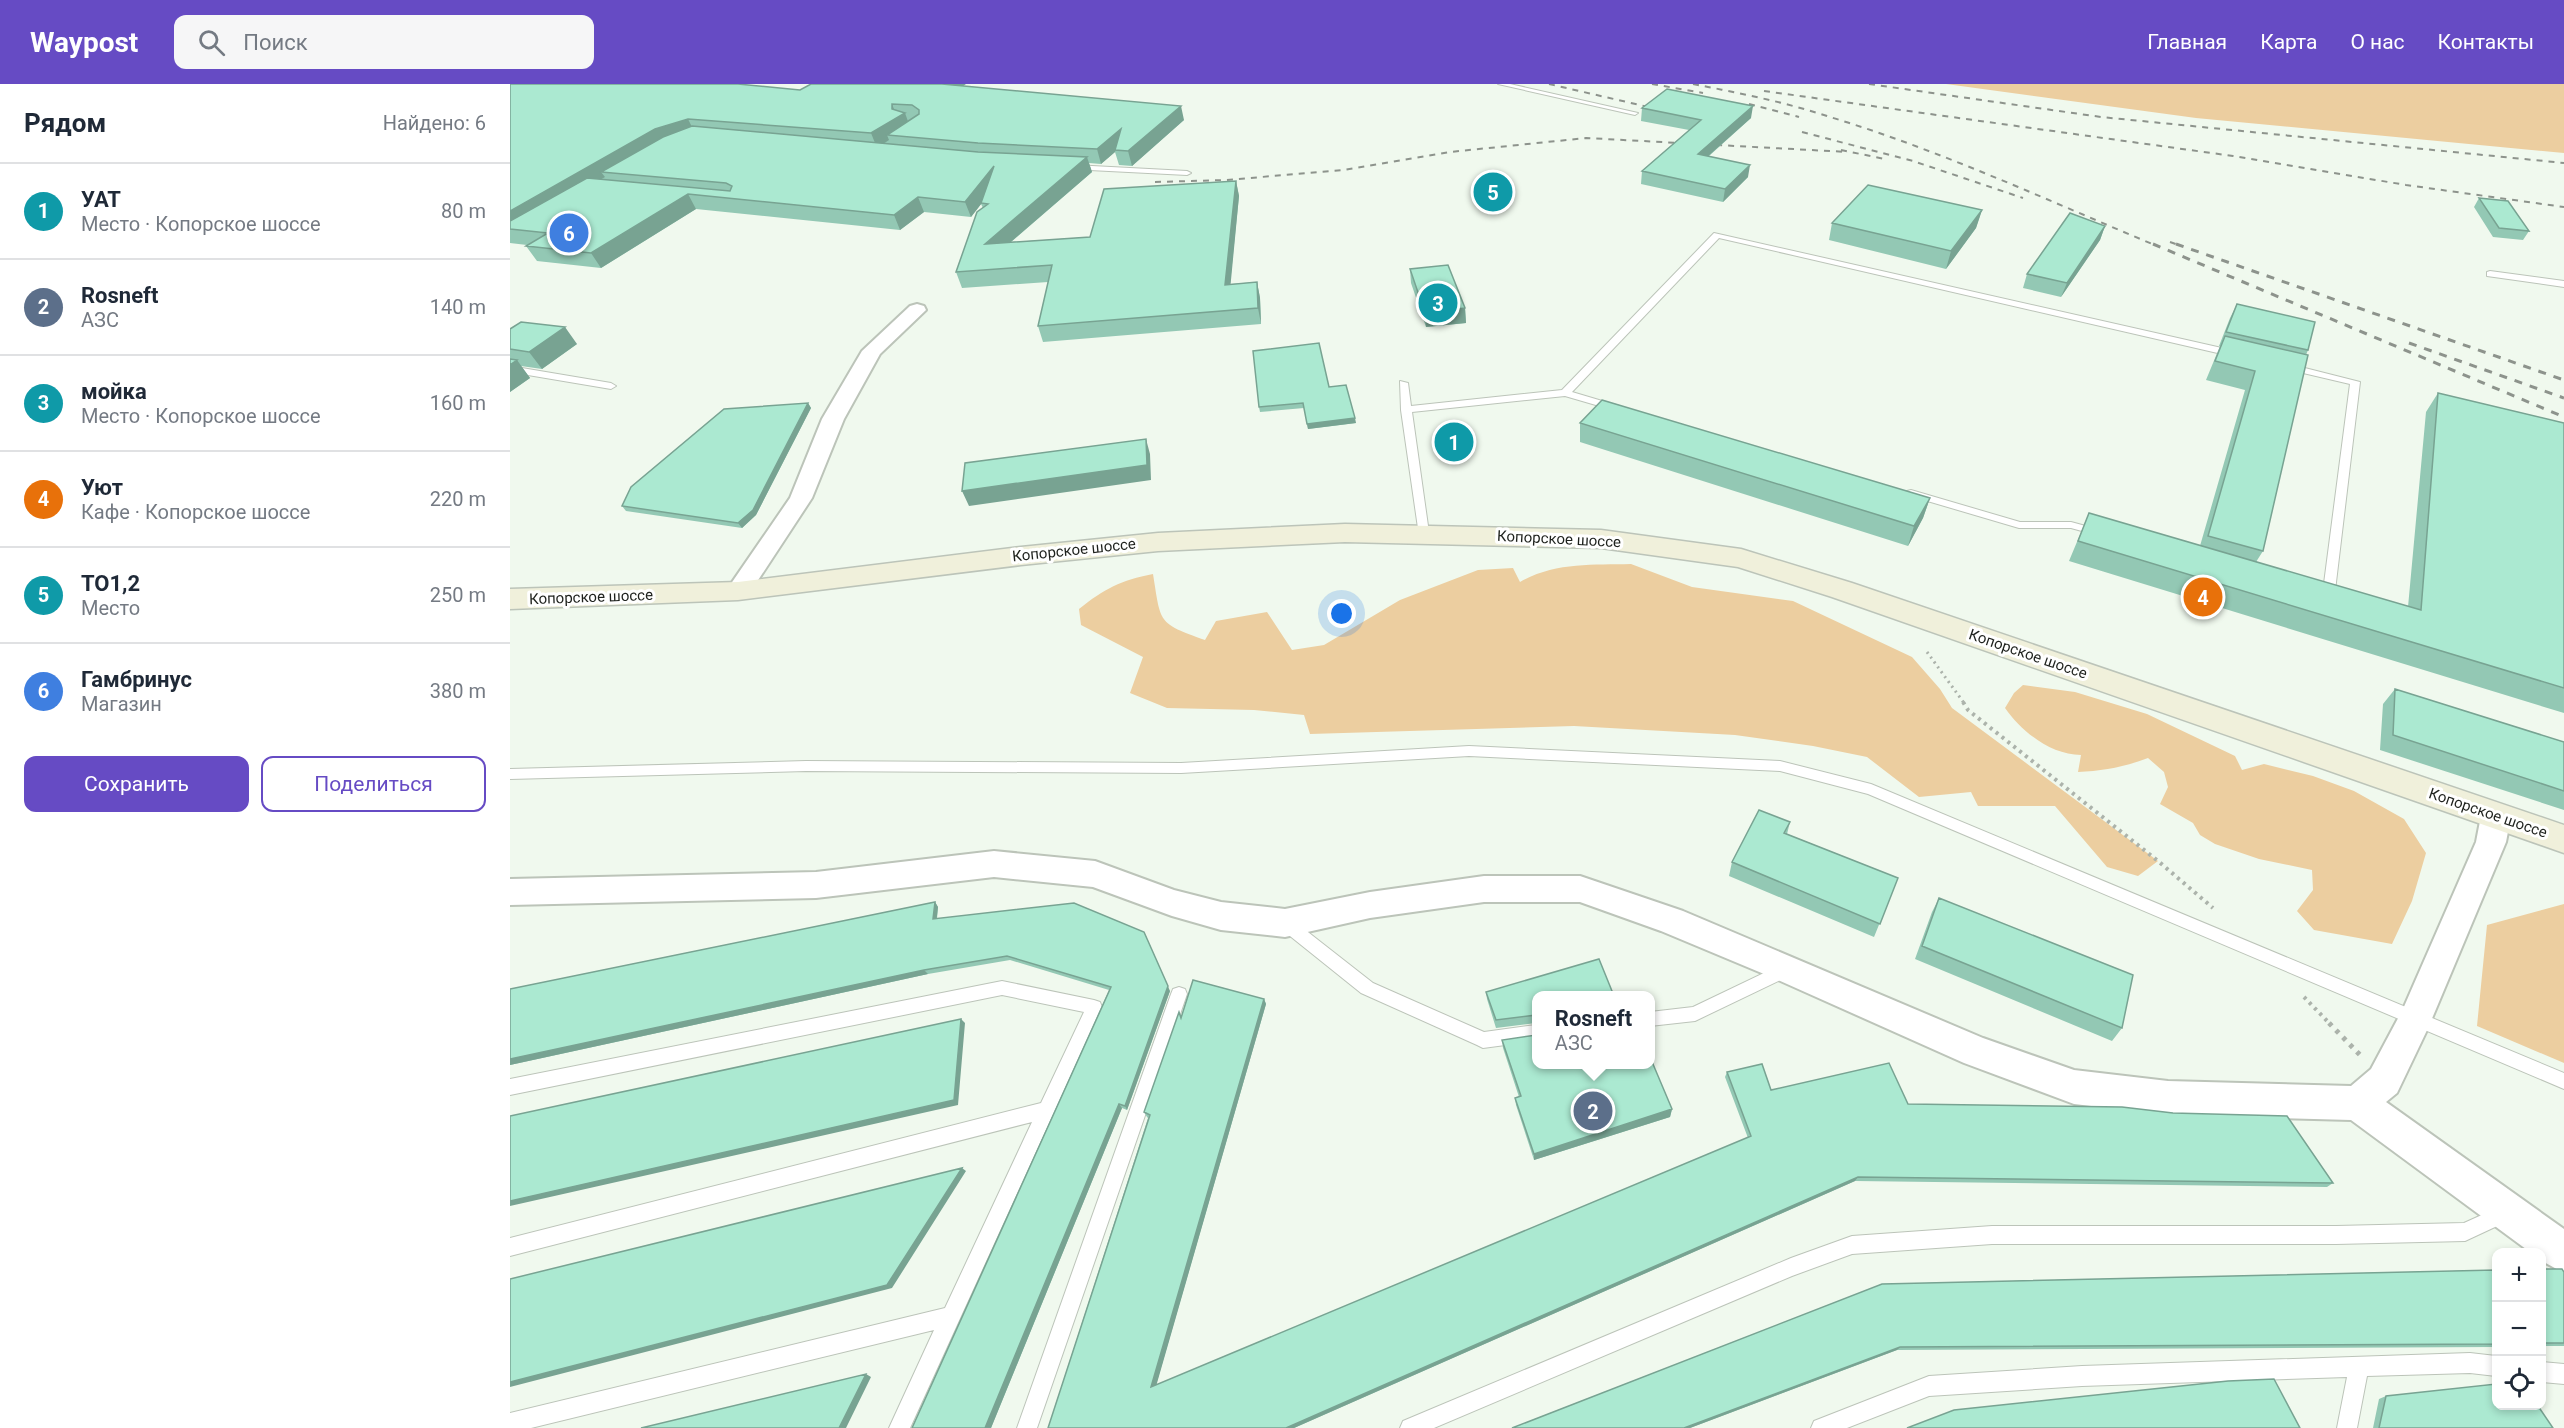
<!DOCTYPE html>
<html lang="ru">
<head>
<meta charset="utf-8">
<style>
  body { margin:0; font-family:Roboto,sans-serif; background:#f6f6f7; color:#1f2937 }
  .controls { position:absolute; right:18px; bottom:18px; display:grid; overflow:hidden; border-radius:12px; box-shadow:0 3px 9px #0003 }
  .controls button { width:54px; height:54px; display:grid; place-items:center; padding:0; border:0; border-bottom:2px solid #e0e1e3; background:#fff; color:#1f2937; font:30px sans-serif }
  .you { position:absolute; left:832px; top:530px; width:21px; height:21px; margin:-15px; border:4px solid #fff; border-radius:50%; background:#1a73e8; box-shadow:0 0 0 9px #1a73e833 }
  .badge { display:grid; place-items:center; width:39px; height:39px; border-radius:50%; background:#664bc4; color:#fff; font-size:20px; font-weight:700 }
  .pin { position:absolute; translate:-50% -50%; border:3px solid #fff; box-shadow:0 2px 6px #0006 }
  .popup { position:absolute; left:1022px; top:907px; width:123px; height:78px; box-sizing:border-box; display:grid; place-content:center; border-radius:12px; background:#fff; filter:drop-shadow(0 2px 4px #0005); font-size:20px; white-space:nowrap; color:#747a83 }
  .popup b { font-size:22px; color:#1f2937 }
  .popup::after { content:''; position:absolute; left:50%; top:100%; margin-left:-12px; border:12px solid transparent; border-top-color:#fff }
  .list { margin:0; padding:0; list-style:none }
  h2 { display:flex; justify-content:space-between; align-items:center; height:78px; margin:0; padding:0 24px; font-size:26px }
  h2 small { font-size:20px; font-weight:400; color:#747a83 }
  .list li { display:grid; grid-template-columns:39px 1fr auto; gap:18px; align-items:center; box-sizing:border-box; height:96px; padding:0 24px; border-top:2px solid #e0e1e3 }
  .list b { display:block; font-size:22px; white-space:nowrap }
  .list p { margin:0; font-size:20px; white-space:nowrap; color:#747a83 }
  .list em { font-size:20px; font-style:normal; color:#747a83 }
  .actions { display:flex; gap:12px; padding:18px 24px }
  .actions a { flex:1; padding:14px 0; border:2px solid #664bc4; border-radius:12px; text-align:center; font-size:21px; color:#664bc4 }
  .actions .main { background:#664bc4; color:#fff }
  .icon { flex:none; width:33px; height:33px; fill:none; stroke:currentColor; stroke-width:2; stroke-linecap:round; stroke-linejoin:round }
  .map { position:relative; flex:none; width:2054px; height:1344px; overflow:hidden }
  header { display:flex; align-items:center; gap:36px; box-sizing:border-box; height:84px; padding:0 30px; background:#664bc4; color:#fff }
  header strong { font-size:28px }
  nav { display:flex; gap:33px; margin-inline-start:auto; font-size:21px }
  .search { width:420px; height:54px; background:#f6f6f7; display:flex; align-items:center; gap:15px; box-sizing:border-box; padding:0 21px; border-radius:12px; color:#747a83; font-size:22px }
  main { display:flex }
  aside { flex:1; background:#fff }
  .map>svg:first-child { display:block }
  .green { fill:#eccea0 }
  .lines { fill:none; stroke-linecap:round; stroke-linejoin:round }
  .lane-casing { stroke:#bcc4b9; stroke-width:2 }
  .street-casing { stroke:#bcc4b9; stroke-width:4 }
  .secondary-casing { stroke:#bcc4b9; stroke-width:3 }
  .path-far2 { stroke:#acb3ab; stroke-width:3; stroke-dasharray:2 4; stroke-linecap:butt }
  .path-far1 { stroke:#acb3ab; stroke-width:4; stroke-dasharray:3 4.5; stroke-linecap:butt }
  .path { stroke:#acb3ab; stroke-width:5; stroke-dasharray:4 6; stroke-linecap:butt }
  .lane { fill:#fff; fill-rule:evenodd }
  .street { fill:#fff; fill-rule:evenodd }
  .secondary { fill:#f0f0db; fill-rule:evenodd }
  .rail-far1 { stroke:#8d938c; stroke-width:2; stroke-dasharray:6 6; stroke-linecap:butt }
  .rail { stroke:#8d938c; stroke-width:3; stroke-dasharray:8 8; stroke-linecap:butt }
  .wall { fill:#93c8b4 }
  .shaded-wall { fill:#78a392 }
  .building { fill:#abe9d1; stroke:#78a392; stroke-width:1.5 }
  .labels { text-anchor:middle; stroke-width:6; stroke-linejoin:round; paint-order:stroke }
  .street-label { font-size:15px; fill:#1e211d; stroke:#fff }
</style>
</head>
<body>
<header>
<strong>Waypost</strong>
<div class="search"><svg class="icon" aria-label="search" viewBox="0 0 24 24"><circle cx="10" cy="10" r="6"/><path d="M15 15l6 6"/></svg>Поиск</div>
<nav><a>Главная</a><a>Карта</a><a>О нас</a><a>Контакты</a></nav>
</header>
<main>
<aside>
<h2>Рядом<small>Найдено: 6</small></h2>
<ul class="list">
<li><span class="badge" style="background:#0f9aa8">1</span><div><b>УАТ</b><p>Место · Копорское шоссе</p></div><em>80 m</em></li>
<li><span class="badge" style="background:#5c6f8a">2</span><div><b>Rosneft</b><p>АЗС</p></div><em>140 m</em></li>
<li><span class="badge" style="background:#0f9aa8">3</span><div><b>мойка</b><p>Место · Копорское шоссе</p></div><em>160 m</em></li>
<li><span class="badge" style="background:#e8710a">4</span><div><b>Уют</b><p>Кафе · Копорское шоссе</p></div><em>220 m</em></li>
<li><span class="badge" style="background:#0f9aa8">5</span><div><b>ТО1,2</b><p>Место</p></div><em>250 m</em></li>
<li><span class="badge" style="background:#3f7fe0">6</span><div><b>Гамбринус</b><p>Магазин</p></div><em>380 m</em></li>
</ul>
<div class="actions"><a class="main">Сохранить</a><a>Поделиться</a></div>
</aside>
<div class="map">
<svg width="2054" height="1344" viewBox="0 0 2054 1344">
  <rect width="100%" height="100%" fill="#f0f9ee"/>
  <path class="green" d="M 1436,0 L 2054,0 L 2054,69 L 1686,34 Z
    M 1121,480 L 1182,503 L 1283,517 L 1402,573 L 1430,605 L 1442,624 L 1648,777 L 1628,792 L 1597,783 L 1545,722 L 1468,722 L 1461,708 L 1409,713 L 1357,673 L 1303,662 L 1225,651 L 1064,642 L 800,650 L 794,631 L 744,626 L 657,624 L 620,609 L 633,573 L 571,541 L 569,525 C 594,505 611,496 643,490 C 651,539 647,539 695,556 L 706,537 L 757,528 L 782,566 L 814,561 L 890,516 L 968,486 L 1003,484 L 1010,498 C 1045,478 1082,481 1121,480 Z
    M 1513,601 L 1565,608 L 1637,630 L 1725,672 L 1732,686 L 1754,680 L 1803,692 L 1844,707 L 1894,735 L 1916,769 L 1902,817 L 1882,860 L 1804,846 L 1787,827 L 1803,806 L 1802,786 L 1749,775 L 1705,760 L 1690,751 L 1683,739 L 1650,720 L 1658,703 L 1654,688 L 1638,674 C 1614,683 1593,687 1568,688 L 1571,671 C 1541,671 1512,648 1495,624 L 1504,609 Z
    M 2054,820 L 2054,979 L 1967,942 L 1977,841 Z"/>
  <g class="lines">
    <g class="lane-casing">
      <path id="lane" d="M 988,0 L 1000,0 L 1128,29 L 1125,31 Z
        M 563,81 L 677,87 L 681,89 L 677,91 L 560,85 L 560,81 Z
        M 1204,149 L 1725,267 L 1730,270 L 1725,273 L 1209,154 L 1062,308 L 1109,322 L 1109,326 L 1103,326 L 1055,312 L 902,328 L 919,449 L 917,451 L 909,451 L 891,326 L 890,297 L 898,299 L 901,322 L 1052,306 Z
        M 1980,187 L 2054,197 L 2054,203 L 1977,192 L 1977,188 Z
        M 1779,280 L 1850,298 L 1824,515 L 1818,519 L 1812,515 L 1840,300 L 1776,285 L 1776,281 Z
        M 0,282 L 101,299 L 106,302 L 101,305 L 0,288 Z
        M 1401,406 L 1510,438 L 1561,438 L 1594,447 L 1596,449 L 1590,452 L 1561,444 L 1509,444 L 1397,411 L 1397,407 Z
        M 959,662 L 1270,677 L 1361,700 L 2054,989 L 2054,1005 L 1358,710 L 1270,687 L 959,672 L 671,689 L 296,687 L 0,695 L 0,685 L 296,677 L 671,679 Z
        M 775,833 L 780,834 L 863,899 L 974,948 L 1026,941 L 1026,957 L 973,964 L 967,961 L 851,909 L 770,844 L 767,839 L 770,834 Z
        M 1277,878 L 1283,880 L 1285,885 L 1283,890 L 1185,937 L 1140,942 L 1140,928 L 1183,923 Z
        M 492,897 L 584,916 L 590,918 L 592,923 L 400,1344 L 379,1344 L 424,1246 L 21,1344 L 0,1344 L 0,1329 L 435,1224 L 522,1038 L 0,1172 L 0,1154 L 531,1019 L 574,928 L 492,911 L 0,1011 L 0,995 Z
        M 669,903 L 675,905 L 677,910 L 527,1344 L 507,1344 L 661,910 L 663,905 Z
        M 1994,1121 L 2000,1124 L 2003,1130 L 2000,1136 L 1955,1157 L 1826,1160 L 1482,1160 L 1342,1170 L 1282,1192 L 924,1344 L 890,1344 L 893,1337 L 1281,1174 L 1342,1152 L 1482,1142 L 1826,1142 L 1954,1139 Z
        M 1960,1269 L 1986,1272 L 1986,1292 L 1960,1289 L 1857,1292 L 1847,1344 L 1827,1344 L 1837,1293 L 1572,1302 L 1419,1312 L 1337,1344 L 1301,1344 L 1304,1337 L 1419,1292 L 1572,1282 Z
        M 2032,1278 L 2054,1280 L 2054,1300 L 2032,1298 Z"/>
    </g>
    <g class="street-casing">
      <path id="street" d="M 407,220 L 414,222 L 416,226 L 370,270 L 334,335 L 302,414 L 237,513 L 228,515 L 219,513 L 216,507 L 280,414 L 312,335 L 352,267 L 400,222 Z
        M 1986,720 L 1997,724 L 2001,732 L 1996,758 L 1918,944 L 1887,1009 L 1876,1018 L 2054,1145 L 2054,1189 L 2032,1177 L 2032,1168 L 2020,1168 L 1841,1036 L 1658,1031 L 1564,1020 L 1454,979 L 1266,895 L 1151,847 L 1070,818 L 974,818 L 860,834 L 775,853 L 711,846 L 662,832 L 583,803 L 484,793 L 306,814 L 0,821 L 0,795 L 306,788 L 484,767 L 585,777 L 664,806 L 711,818 L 775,825 L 860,808 L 974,792 L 1070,792 L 1173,827 L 1473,954 L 1564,986 L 1658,997 L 1841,1002 L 1861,985 L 1893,925 L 1966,758 L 1971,732 L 1975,724 Z"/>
    </g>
    <g class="secondary-casing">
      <path id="secondary" d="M 835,440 L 1091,446 L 1231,465 L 1342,499 L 2054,741 L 2054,769 L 1322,513 L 1228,483 L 1091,464 L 835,458 L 648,467 L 511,481 L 228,516 L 0,525 L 0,505 L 228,498 L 511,463 L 648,449 Z"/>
    </g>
    <path class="path-far2" d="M 1417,568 L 1454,619"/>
    <path class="path-far1" d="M 1453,618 L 1458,626 L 1648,777 L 1703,824
      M 1794,913 L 1821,941"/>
    <path class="path" d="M 1819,939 L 1851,972"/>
    <use href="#lane" class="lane"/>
    <use href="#street" class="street"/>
    <use href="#secondary" class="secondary"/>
    <path class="rail-far1" d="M 1039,0 L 1147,25
      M 1142,0 L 1193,9
      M 1183,0 C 1229,9 1275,18 1320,33 C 1432,67 1539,117 1647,162
      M 1359,0 L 1591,33 L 2054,79
      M 1254,7 L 1723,72 L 1896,101 L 2054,123
      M 1239,20 L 1289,33
      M 1292,48 L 1403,77 L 1513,114
      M 1331,66 L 1375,75
      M 645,98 L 716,96 L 834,86 L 940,68 L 1076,54 L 1338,68
      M 1660,158 L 1671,162"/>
    <path class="rail" d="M 1643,160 L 2054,333
      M 1666,160 L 2054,296
      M 1899,259 L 2054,314"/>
  </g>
  <path class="wall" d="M 0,0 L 290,6 L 453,2 L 674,36 L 622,82 L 609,81 L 605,68 L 591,80 L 579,79 L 582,88 L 501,158 L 580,153 L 726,97 L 729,112 L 720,200 L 747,198 L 750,214 L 751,240 L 533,258 L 528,242 L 538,198 L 452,204 L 446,188 L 473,124 L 471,120 L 461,133 L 414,128 L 390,146 L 186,125 L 91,184 L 27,177 L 16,162 L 17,161 L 0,159 Z
    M 1132,24 L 1241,34 L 1199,72 L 1238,93 L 1213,118 L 1131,100 L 1132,87 L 1179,46 L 1131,37 Z
    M 1969,114 L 2019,147 L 2013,156 L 1983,153 L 1964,123 Z
    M 1472,126 L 1466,144 L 1436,185 L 1319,156 L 1322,139 Z
    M 1595,142 L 1590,156 L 1551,213 L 1513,204 L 1517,190 Z
    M 900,185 L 955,224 L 956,239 L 916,243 L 901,199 Z
    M 1727,220 L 1798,266 L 1796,271 L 1753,467 L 1746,478 L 1898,523 L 1916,328 L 1928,309 L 2054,339 L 2054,629 L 1559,477 L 1579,429 L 1690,462 L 1735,306 L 1696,296 L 1710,262 L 1709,262 L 1720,234 Z
    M 0,245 L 67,260 L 32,285 L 11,282 L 20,294 L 0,308 Z
    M 819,303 L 846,339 L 798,345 L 794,324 L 750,328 L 749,323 Z
    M 298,319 L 301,324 L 246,431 L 232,444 L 116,427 L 112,422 Z
    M 1070,339 L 1420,414 L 1413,434 L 1398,462 L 1070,358 Z
    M 1885,605 L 2054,658 L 2054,726 L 1870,666 L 1873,620 Z
    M 1280,738 L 1277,750 L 1388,794 L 1364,853 L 1219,792 L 1222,778 Z
    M 1429,814 L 1612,944 L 1602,957 L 1405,875 L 1422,828 Z
    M 425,818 L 428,823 L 427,835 L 660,907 L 617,1026 L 612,1024 L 481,1344 L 402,1344 L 599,906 L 500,876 L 418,890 L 0,981 L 0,905 Z
    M 976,908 L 1026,912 L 1026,939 L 986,944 L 977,915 Z
    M 754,915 L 756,920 L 646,1301 L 1238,1054 L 1215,993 L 1217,988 L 1261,1006 L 1398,1020 L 1823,1099 L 1817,1103 L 1345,1097 L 784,1344 L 538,1344 L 638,1034 L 637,1033 L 634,1028 L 671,934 Z
    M 992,956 L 1162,1025 L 1160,1033 L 1024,1076 L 1006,1021 L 1005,1014 L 1009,1013 L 993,964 Z
    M 2031,1185 L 2054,1188 L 2054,1262 L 2031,1262 Z
    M 1986,1186 L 1986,1263 L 1387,1266 L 1180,1344 L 1002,1344 L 1372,1200 Z
    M 1876,1312 L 2043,1344 L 1863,1344 L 1869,1315 Z"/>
  <path class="shaded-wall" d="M 431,0 L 456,0 L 436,14 Z
    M 382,20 L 387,33 L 395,29 L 400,43 L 377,51 L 379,56 L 367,64 L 361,49 L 382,25 Z
    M 671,22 L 674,36 L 622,82 L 618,67 Z
    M 1243,22 L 1241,34 L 1187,82 L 1188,70 Z
    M 178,35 L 185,49 L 91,88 L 95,93 L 5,145 L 0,145 L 0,127 L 145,45 Z
    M 611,45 L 605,68 L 591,80 L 587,65 Z
    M 577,73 L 582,88 L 480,176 L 475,160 Z
    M 1240,81 L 1238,93 L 1213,118 L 1215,105 Z
    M 484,82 L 489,97 L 461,133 L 455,118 Z
    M 726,97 L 729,112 L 719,217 L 715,201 Z
    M 178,110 L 186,125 L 91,184 L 81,169 Z
    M 408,113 L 414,128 L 390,146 L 384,131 Z
    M 1472,126 L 1466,144 L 1436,185 L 1441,167 Z
    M 1595,142 L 1590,156 L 1551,213 L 1557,199 Z
    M 747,198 L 750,214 L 751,240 L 748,224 Z
    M 955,224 L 956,239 L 916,243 L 915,229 Z
    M 55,243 L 67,260 L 32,285 L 19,268 Z
    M 7,276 L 20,294 L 0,308 L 0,281 Z
    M 298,319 L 301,324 L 246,431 L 232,444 L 228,439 Z
    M 845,334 L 846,339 L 798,345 L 797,340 Z
    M 636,355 L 640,370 L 641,396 L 459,422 L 452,407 Z
    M 1420,414 L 1413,434 L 1398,462 L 1404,442 Z
    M 425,818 L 428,823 L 426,840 L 423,835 Z
    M 634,848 L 660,907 L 617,1026 L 615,1022 Z
    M 414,886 L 418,890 L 0,981 L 0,975 Z
    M 754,915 L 756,920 L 645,1306 L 641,1303 Z
    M 451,935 L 455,939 L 448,1021 L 0,1122 L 0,1117 Z
    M 609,1020 L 612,1024 L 481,1344 L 475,1344 Z
    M 1162,1025 L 1160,1033 L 1024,1076 L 1024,1070 Z
    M 452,1084 L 456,1087 L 382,1204 L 0,1303 L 0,1298 Z
    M 1348,1093 L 1345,1097 L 784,1344 L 776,1344 Z
    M 1390,1263 L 1387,1266 L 1180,1344 L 1174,1344 Z
    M 356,1290 L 361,1293 L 336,1344 L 329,1344 Z"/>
  <path class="building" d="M 0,0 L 228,0 L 290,6 L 301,0 L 432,0 L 671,22 L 618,67 L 605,66 L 611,45 L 587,65 L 468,59 L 377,51 L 409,30 L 409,26 L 402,21 L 382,20 L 382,25 L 395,29 L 361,49 L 178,35 L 145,45 L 0,127 Z
    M 1157,5 L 1243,22 L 1188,70 L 1240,81 L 1215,105 L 1132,87 L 1191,36 L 1132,24 Z
    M 182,42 L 468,68 L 577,73 L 475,160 L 580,153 L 594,105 L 726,97 L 715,201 L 747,198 L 748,224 L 528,242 L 542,181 L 446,188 L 467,128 L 478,120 L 471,119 L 484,82 L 455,118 L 408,113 L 384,131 L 178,110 L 81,169 L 16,162 L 38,149 L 0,145 L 0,137 L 77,94 L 220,107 L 222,102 L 216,99 L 91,88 L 153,53 Z
    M 1358,101 L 1472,126 L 1441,167 L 1322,139 Z
    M 1969,114 L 1998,117 L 2019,147 L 1989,144 Z
    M 1560,129 L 1595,142 L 1557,199 L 1517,190 Z
    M 938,181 L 955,224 L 915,229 L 900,185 Z
    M 1727,220 L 1805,238 L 1798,266 L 1716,248 Z
    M 11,238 L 55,243 L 19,268 L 0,265 L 0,245 Z
    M 1715,252 L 1798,271 L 1753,467 L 1698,452 L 1745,287 L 1705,277 Z
    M 809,259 L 819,303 L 836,301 L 845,334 L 797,340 L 793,319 L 749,323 L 743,267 Z
    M 0,275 L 7,276 L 0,281 Z
    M 1928,309 L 2054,339 L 2054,604 L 1568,457 L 1579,429 L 1911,526 Z
    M 1092,316 L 1420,414 L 1404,442 L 1070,339 Z
    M 298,319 L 243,426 L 228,439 L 112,422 L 121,403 L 214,325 Z
    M 636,355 L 637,381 L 452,407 L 455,379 Z
    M 1885,605 L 2054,658 L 2054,707 L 1883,651 Z
    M 1249,726 L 1280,738 L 1274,749 L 1388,794 L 1370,840 L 1222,778 Z
    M 1429,814 L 1623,891 L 1612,944 L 1412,862 Z
    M 425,818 L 423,835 L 564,819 L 634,848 L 658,902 L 615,1022 L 609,1020 L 475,1344 L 402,1344 L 601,903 L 497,872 L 414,886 L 0,975 L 0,905 Z
    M 1089,875 L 1104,912 L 1026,912 L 1026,931 L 986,936 L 976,908 Z
    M 683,896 L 754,915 L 641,1303 L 1241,1052 L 1217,988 L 1252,980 L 1261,1006 L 1379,979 L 1398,1020 L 1612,1023 L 1663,1029 L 1777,1032 L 1823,1099 L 1348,1093 L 776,1344 L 538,1344 L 640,1031 L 634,1028 L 669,928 L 671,934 Z
    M 451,935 L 444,1016 L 0,1117 L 0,1032 Z
    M 1026,951 L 1026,981 L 1140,981 L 1140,973 L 1162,1025 L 1024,1070 L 1005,1014 L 1011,1012 L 992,956 Z
    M 452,1084 L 377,1201 L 0,1298 L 0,1195 Z
    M 2031,1185 L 2052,1185 L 2054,1188 L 2054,1259 L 2031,1259 Z
    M 1986,1186 L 1986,1260 L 1390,1263 L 1174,1344 L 1002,1344 L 1372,1200 Z
    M 356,1290 L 329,1344 L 131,1344 Z
    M 1764,1295 L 1790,1344 L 1397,1344 L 1444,1326 L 1718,1297 Z
    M 1986,1300 L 1986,1322 L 2028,1322 L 2043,1344 L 1869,1344 L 1876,1312 Z"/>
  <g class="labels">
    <g class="street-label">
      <text transform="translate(1049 455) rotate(3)" y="5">Копорское шоссе</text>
      <text transform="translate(564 466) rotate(-6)" y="5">Копорское шоссе</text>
      <text transform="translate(81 513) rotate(-2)" y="5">Копорское шоссе</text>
      <text transform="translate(1518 570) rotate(19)" y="5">Копорское шоссе</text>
      <text transform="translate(1978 729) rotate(19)" y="5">Копорское шоссе</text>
    </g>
  </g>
</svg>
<div class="controls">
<button>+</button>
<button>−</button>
<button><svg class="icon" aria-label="locate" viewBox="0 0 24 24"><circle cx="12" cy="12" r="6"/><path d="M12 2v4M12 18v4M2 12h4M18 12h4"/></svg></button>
</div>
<div class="you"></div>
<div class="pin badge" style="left:944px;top:358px;background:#0f9aa8">1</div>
<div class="pin badge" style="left:1083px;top:1027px;background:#5c6f8a">2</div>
<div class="popup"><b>Rosneft</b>АЗС</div>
<div class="pin badge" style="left:928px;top:219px;background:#0f9aa8">3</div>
<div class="pin badge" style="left:1693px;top:513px;background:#e8710a">4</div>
<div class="pin badge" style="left:983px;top:108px;background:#0f9aa8">5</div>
<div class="pin badge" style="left:59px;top:149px;background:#3f7fe0">6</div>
</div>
</main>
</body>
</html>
